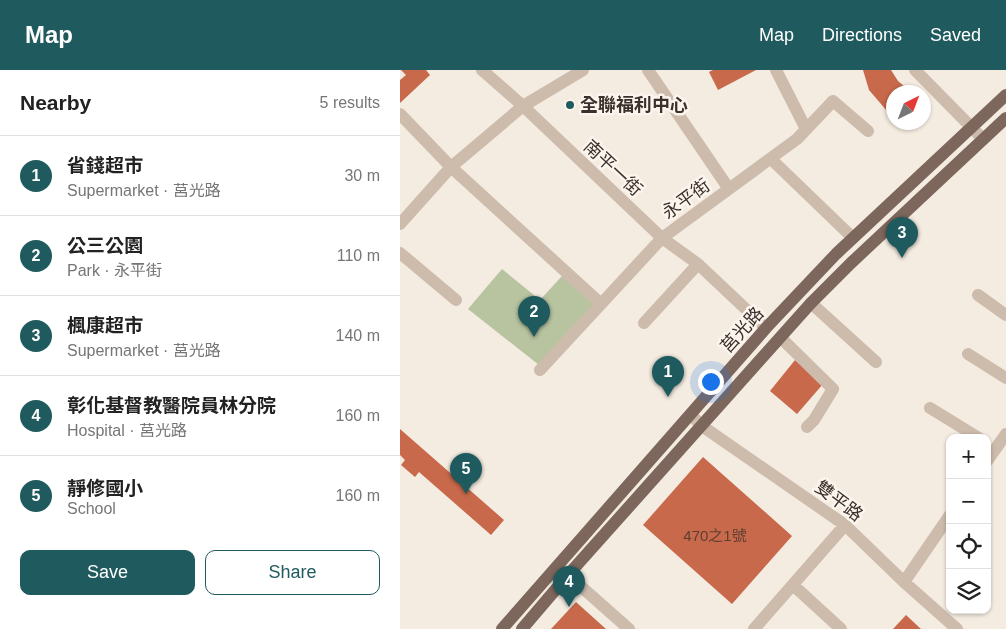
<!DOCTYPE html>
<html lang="en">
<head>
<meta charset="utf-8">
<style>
  body { margin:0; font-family:Helvetica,"Noto Sans TC",sans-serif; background:#f2f2f2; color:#222 }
  .controls { position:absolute; right:15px; bottom:15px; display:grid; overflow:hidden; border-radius:10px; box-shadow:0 1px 4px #0004 }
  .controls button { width:45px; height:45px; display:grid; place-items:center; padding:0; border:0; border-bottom:1px solid #e0e0e0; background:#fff; color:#222; font:25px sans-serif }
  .compass { position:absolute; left:486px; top:15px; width:45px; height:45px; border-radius:50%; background:#fff; box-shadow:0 1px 4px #0004; rotate:42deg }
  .you { position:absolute; left:310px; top:311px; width:18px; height:18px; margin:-12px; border:4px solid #fff; border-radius:50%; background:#1a73e8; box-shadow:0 0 0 8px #1a73e833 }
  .badge { display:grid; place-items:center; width:32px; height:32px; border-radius:50%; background:#1f5a5e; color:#fff; font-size:16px; font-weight:700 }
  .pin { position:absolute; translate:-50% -41px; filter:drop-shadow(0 1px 2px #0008) }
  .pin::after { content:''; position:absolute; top:26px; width:18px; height:15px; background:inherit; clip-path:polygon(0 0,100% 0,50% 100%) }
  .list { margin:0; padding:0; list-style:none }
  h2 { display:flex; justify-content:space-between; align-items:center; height:65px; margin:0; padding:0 20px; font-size:21px }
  h2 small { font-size:16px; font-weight:400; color:#767676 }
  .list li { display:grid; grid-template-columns:32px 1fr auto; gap:15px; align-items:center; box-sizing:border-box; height:80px; padding:0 20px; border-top:1px solid #e0e0e0 }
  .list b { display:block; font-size:19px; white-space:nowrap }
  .list p { margin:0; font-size:16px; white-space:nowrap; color:#767676 }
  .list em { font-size:16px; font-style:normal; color:#767676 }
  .actions { display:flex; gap:10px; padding:15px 20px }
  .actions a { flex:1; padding:11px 0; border:1px solid #1f5a5e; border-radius:10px; text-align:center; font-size:18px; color:#1f5a5e }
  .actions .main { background:#1f5a5e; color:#fff }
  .icon { flex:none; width:28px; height:28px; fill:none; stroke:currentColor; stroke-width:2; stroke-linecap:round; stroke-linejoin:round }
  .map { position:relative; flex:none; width:606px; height:559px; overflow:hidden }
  header { display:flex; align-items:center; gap:30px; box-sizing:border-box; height:70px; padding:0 25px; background:#1f5a5e; color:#fff }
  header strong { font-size:24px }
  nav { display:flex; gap:28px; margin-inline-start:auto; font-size:18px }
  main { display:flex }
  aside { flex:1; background:#fff }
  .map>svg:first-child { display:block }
  .green { fill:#b8c4a0 }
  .building { fill:#c8694b }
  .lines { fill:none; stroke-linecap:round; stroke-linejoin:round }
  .minor { stroke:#cdbbac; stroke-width:12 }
  .major { stroke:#7d675c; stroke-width:12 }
  .poi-dot { fill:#1f5a5e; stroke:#fbf5ee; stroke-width:2 }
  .labels { text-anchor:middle; stroke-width:5; stroke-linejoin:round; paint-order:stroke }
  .number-label { font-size:15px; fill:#5e3e33 }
  .poi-label { font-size:18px; font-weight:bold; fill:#3b302b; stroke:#fbf5ee; text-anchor:start }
  .street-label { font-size:18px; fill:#3b302b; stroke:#fbf5ee }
</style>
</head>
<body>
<header>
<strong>Map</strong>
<nav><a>Map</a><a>Directions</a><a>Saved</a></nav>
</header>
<main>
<aside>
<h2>Nearby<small>5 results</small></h2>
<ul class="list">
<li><span class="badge">1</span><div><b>省錢超市</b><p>Supermarket · 莒光路</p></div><em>30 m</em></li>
<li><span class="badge">2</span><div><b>公三公園</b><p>Park · 永平街</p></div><em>110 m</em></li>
<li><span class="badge">3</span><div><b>楓康超市</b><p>Supermarket · 莒光路</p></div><em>140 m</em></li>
<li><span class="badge">4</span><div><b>彰化基督教醫院員林分院</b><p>Hospital · 莒光路</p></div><em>160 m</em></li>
<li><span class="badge">5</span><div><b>靜修國小</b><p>School</p></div><em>160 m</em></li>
</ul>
<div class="actions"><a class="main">Save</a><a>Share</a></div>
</aside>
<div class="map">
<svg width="606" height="559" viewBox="0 0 606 559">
  <rect width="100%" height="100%" fill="#f4ebe1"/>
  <path class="green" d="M 102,199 L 140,230 L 162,206 L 196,234 L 139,295 L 68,239 Z"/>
  <path class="building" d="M 1,0 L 26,0 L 30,5 L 0,33 L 0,10 L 6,5 Z
    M 313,0 L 356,0 L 318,20 L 309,2 Z
    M 463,0 L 491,0 L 498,11 L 511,22 L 493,22 L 493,48 L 469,20 Z
    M 395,290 L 423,314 L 397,344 L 370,321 Z
    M 0,359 L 104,450 L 91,465 L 19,402 L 15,407 L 1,395 L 5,390 L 0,385 Z
    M 303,387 L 392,466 L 332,534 L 243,455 Z
    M 176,532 L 206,559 L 151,559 Z
    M 506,545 L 521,559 L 493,559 Z"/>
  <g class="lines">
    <path class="minor" d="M 82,0 L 123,36 L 262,168 L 298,194 L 366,258
      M 248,0 L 329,119
      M 376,0 L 406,59
      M 515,0 L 583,69
      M 0,44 L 51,97 L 200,233
      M 371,89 L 453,168
      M 0,154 L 51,97 L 123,36 L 183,0
      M 0,183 L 56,230
      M 578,225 L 606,245
      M 411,233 L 476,292
      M 244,253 L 298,194
      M 381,268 L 433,319 L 414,350 L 407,357
      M 568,284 L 606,308
      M 140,300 L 262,168 L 397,69 L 433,31 L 468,61
      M 530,338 L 579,368
      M 291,345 L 302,356 L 445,455 L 504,512 L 557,559
      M 587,391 L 606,364
      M 168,505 L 229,559
      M 504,512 L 550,445
      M 393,515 L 441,559
      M 354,559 L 445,455"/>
    <path class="major" d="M 102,559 L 366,258 L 436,184 L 606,25
      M 122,559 L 168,505 L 411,233 L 451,193 L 606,48"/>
  </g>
  <circle class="poi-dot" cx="170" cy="35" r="5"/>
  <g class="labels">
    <g class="number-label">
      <text x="315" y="471">470之1號</text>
    </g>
    <g class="poi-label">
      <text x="180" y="41">全聯福利中心</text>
    </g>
    <g class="street-label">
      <text transform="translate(213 98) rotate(43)" y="6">南平一街</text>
      <text transform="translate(286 129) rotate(-36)" y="6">永平街</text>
      <text transform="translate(342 260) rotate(-48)" y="6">莒光路</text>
      <text transform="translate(439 431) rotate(37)" y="6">雙平路</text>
    </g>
  </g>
</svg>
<div class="controls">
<button>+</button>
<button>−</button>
<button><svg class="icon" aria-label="locate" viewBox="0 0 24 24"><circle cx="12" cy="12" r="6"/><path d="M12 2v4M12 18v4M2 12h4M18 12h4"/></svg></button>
<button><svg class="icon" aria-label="layers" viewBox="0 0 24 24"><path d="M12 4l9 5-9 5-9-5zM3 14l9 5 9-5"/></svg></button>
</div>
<svg class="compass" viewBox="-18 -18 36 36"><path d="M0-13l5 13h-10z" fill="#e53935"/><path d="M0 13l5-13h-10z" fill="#767676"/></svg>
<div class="you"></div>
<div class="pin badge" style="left:268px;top:327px">1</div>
<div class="pin badge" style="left:134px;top:267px">2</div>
<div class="pin badge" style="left:502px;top:188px">3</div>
<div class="pin badge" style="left:169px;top:537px">4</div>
<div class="pin badge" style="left:66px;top:424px">5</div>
</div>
</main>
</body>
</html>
